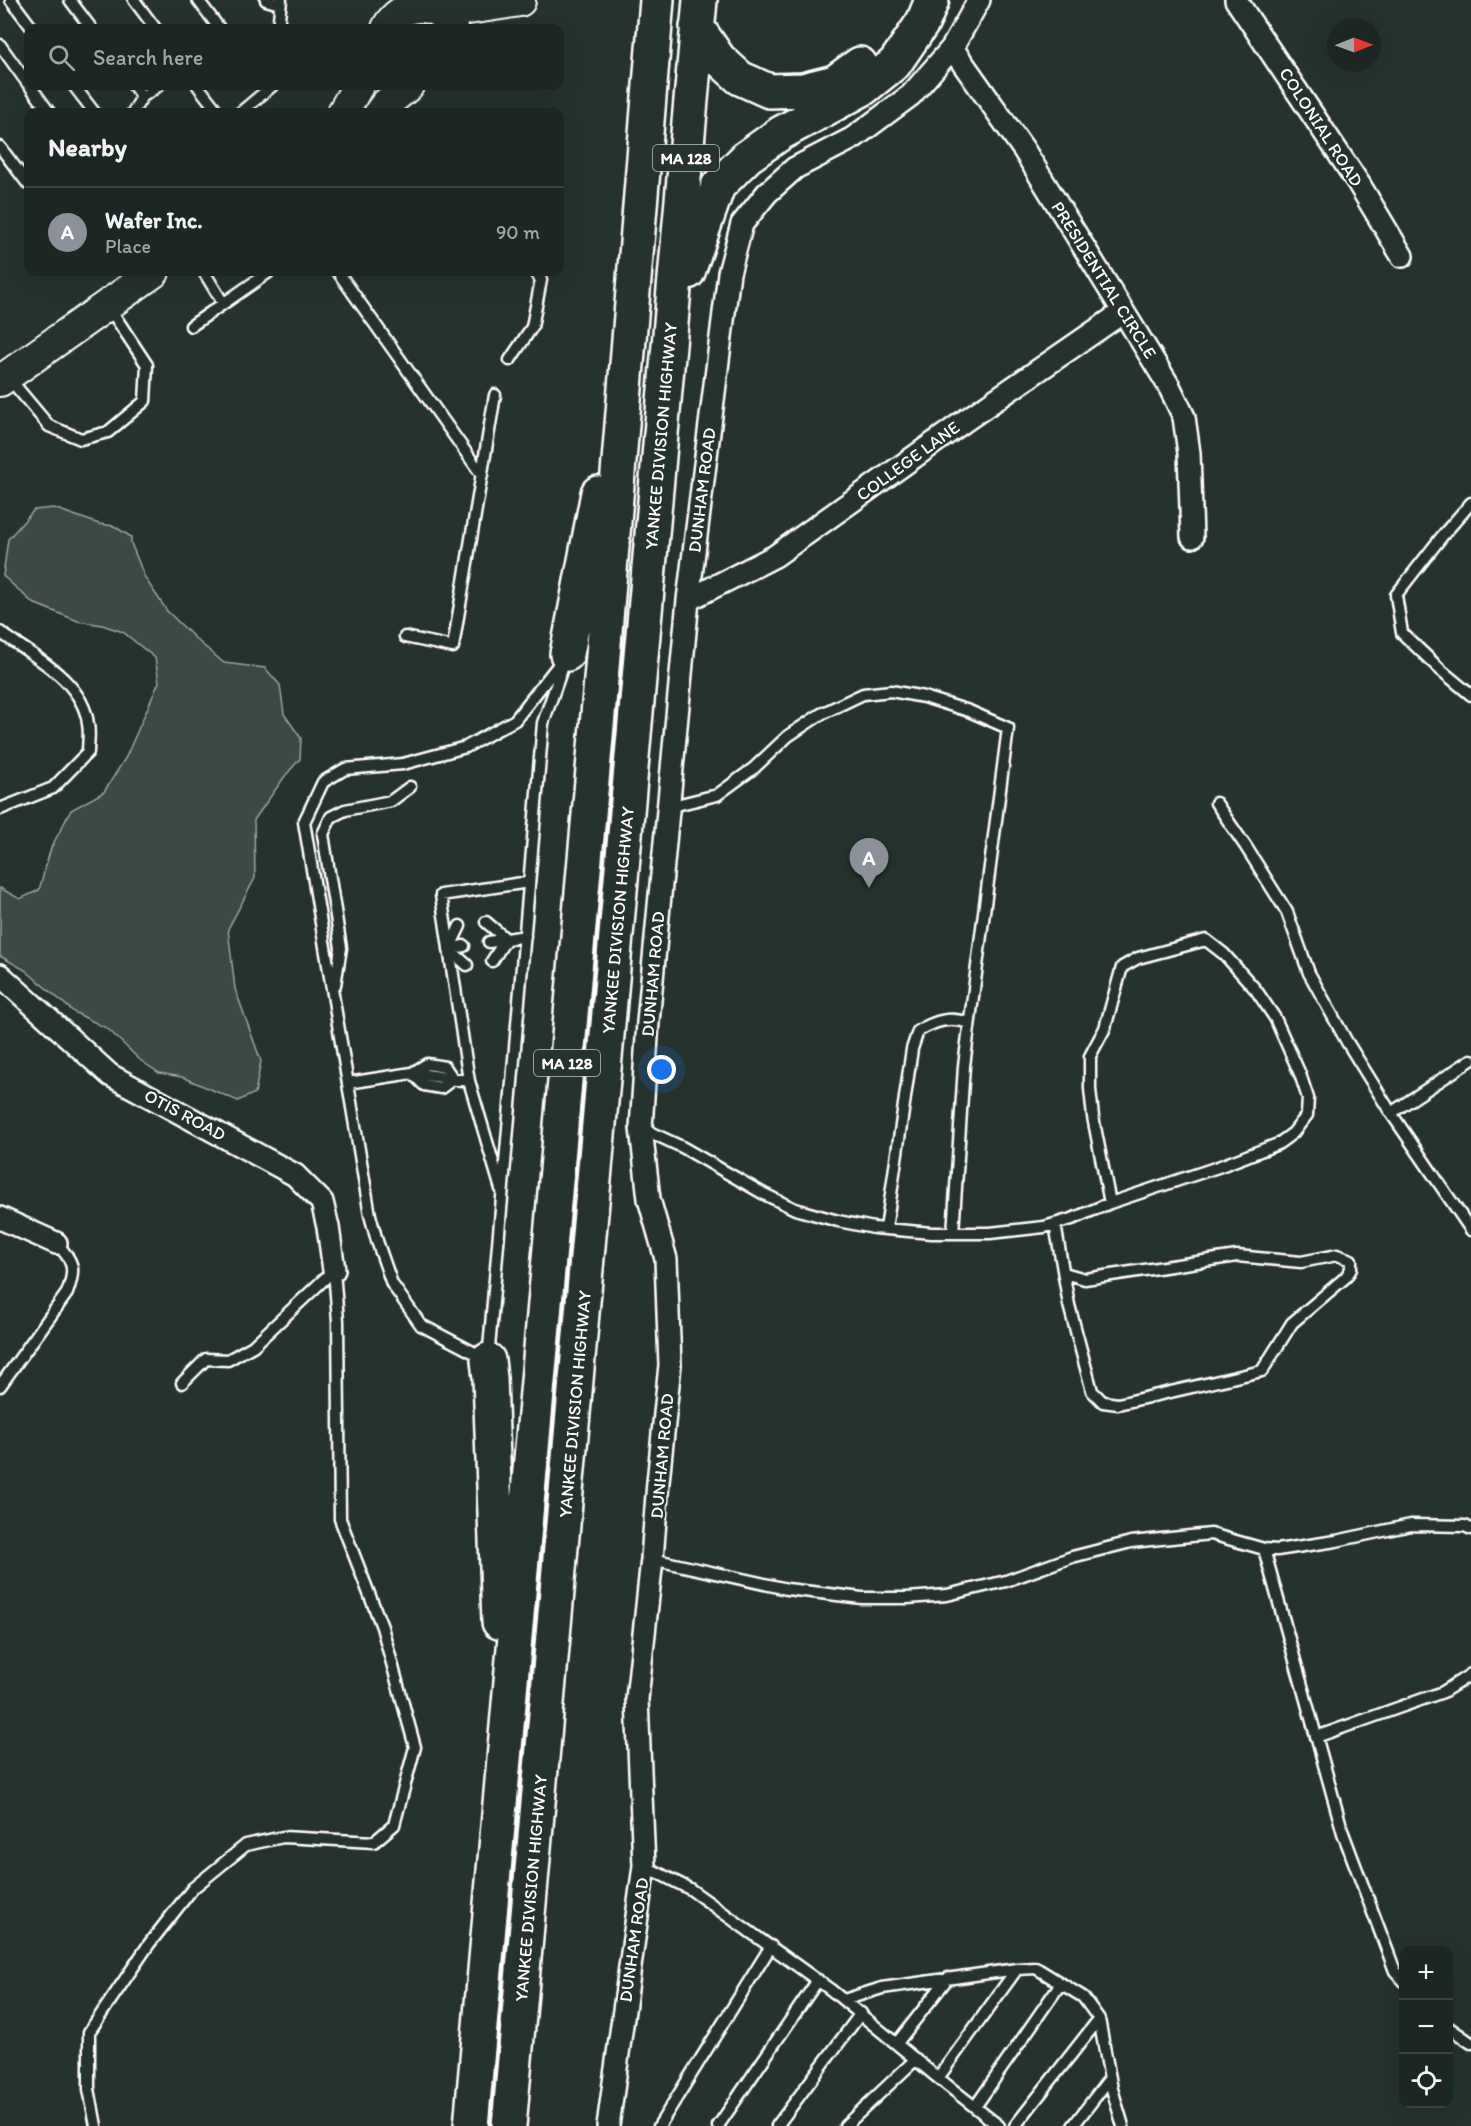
<!DOCTYPE html>
<html lang="en">
<head>
<meta charset="utf-8">
<style>
  body { margin:0; font-family:Itim,sans-serif; background:#29322f; color:#f1f3f6 }
  .controls { position:absolute; right:18px; bottom:18px; display:grid; overflow:hidden; border-radius:12px; box-shadow:0 6px 24px #0002 }
  .controls button { width:54px; height:54px; display:grid; place-items:center; padding:0; border:0; border-bottom:2px solid #3a4340; background:#1c2622; color:#f1f3f6; font:30px sans-serif }
  .compass { position:absolute; left:1327px; top:18px; width:54px; height:54px; border-radius:50%; background:#1c2622; box-shadow:0 6px 24px #0002; rotate:89deg }
  .you { position:absolute; left:662px; top:1070px; width:21px; height:21px; margin:-15px; border:4px solid #fff; border-radius:50%; background:#1a73e8; box-shadow:0 0 0 9px #1a73e833 }
  .badge { display:grid; place-items:center; width:39px; height:39px; border-radius:50%; background:#8c9099; color:#fff; font-size:20px; font-weight:700 }
  .pin { position:absolute; translate:-50% -50px; filter:drop-shadow(0 2px 3px #0008) }
  .pin::after { content:''; position:absolute; top:32px; width:21px; height:18px; background:inherit; clip-path:polygon(0 0,100% 0,50% 100%) }
  .list { margin:0; padding:0; list-style:none }
  h2 { display:flex; justify-content:space-between; align-items:center; height:78px; margin:0; padding:0 24px; font-size:26px }
  h2 small { font-size:20px; font-weight:400; color:#a0a5a5 }
  .list li { display:grid; grid-template-columns:39px 1fr auto; gap:18px; align-items:center; box-sizing:border-box; height:90px; padding:0 24px; border-top:2px solid #3a4340 }
  .list b { display:block; font-size:22px; white-space:nowrap }
  .list p { margin:0; font-size:20px; white-space:nowrap; color:#a0a5a5 }
  .list em { font-size:20px; font-style:normal; color:#a0a5a5 }
  .icon { flex:none; width:33px; height:33px; fill:none; stroke:currentColor; stroke-width:2; stroke-linecap:round; stroke-linejoin:round }
  .map { position:relative; flex:none; width:1471px; height:2126px; overflow:hidden }
  .search { position:absolute; background:#1c2622; box-shadow:0 6px 24px #0002; left:24px; top:24px; width:540px; height:66px; display:flex; align-items:center; gap:15px; box-sizing:border-box; padding:0 21px; border-radius:12px; color:#a0a5a5; font-size:22px }
  .panel { position:absolute; background:#1c2622; box-shadow:0 6px 24px #0002; left:24px; top:108px; width:540px; height:168px; border-radius:12px }
  .map>svg:first-child { display:block }
  .green { fill:#3e4944; stroke:#9ea4a2; stroke-width:1.5 }
  .lines { fill:none; stroke-linecap:round; stroke-linejoin:round }
  .service-casing { stroke:#fff; stroke-width:15 }
  .minor-casing { stroke:#fff; stroke-width:26 }
  .secondary-casing { stroke:#fff; stroke-width:34 }
  .motorway-casing { stroke:#fff; stroke-width:38 }
  .service { stroke:#26332d; stroke-width:10 }
  .minor { stroke:#26332d; stroke-width:21 }
  .secondary { stroke:#26332d; stroke-width:30 }
  .motorway { stroke:#26332d; stroke-width:33 }
  .labels { text-anchor:middle; stroke-width:4.5; stroke-linejoin:round; paint-order:stroke }
  .shield { fill:#26332d; stroke:#bec2c0; stroke-width:1.5 }
  .shield-label { font-size:16px; font-weight:bold; fill:#fff }
  .street-label { font-size:18px; fill:#fff; stroke:#26332d }
</style>
</head>
<body>
<div class="map">
<svg width="1471" height="2126" viewBox="0 0 1471 2126">
  <rect width="100%" height="100%" fill="#26332d"/>
  <filter id="ink" filterUnits="userSpaceOnUse"><feTurbulence type="fractalNoise" baseFrequency=".0167" numOctaves="2"/><feDisplacementMap in="SourceGraphic" scale="12" xChannelSelector="R" yChannelSelector="G"/><feConvolveMatrix kernelMatrix="1 2 1 2 8 2 1 2 1" color-interpolation-filters="sRGB"/></filter>
  <g filter="url(#ink)">
    <path class="green" d="M 54,508 L 99,524 L 114,526 L 131,537 L 131,543 L 145,578 L 167,611 L 198,641 L 224,663 L 265,668 L 280,685 L 284,714 L 301,738 L 300,759 L 285,776 L 254,820 L 255,878 L 228,929 L 235,989 L 261,1061 L 255,1093 L 238,1101 L 182,1077 L 159,1073 L 140,1060 L 108,1029 L 74,1012 L 25,970 L 0,956 L 0,888 L 20,899 L 39,890 L 51,848 L 71,810 L 104,792 L 126,757 L 159,682 L 155,658 L 123,632 L 102,625 L 78,621 L 33,603 L 3,576 L 8,539 L 34,510 Z"/>
    <g class="lines">
      <g class="service-casing">
        <path id="service" d="M 11,0 L 32,28
          M 70,0 L 91,28
          M 134,0 L 155,28
          M 198,0 L 219,28
          M 266,0 L 280,4
          M 278,28 L 281,0
          M 0,45 L 28,84
          M 30,86 L 49,112
          M 74,86 L 94,112
          M 134,86 L 142,97
          M 198,86 L 218,112
          M 133,112 L 142,97 L 158,86
          M 241,112 L 272,86
          M 0,147 L 28,184
          M 204,272 L 223,303
          M 338,272 L 482,475
          M 191,326 L 269,272
          M 510,360 L 532,327 L 541,280 L 535,272
          M 8,377 L 49,426 L 81,439 L 108,432 L 145,401 L 147,365 L 108,306
          M 1471,503 L 1443,535 L 1396,595 L 1402,633 L 1442,671 L 1471,695
          M 0,632 C 32,656 83,680 88,724 C 90,733 88,743 88,752 L 53,788 L 0,809
          M 405,637 L 453,647 L 495,395
          M 567,654 L 543,723 L 488,1360 L 421,1325 L 392,1284 L 377,1241 L 370,1215 L 304,822 L 323,782 L 345,769 L 403,764 L 466,747 L 515,720 Z
          M 1216,803 L 1246,847 L 1287,912 L 1309,973 L 1347,1042 L 1391,1113 L 1471,1230
          M 668,807 L 717,795 L 754,768 L 788,736 L 821,714 L 863,694 L 891,691 L 924,697 L 969,711 L 1008,728 L 964,1066 L 953,1233
          M 486,922 L 506,939 L 492,961
          M 489,942 L 525,936
          M 449,949 L 460,926
          M 449,949 L 467,965
          M 449,949 L 464,946
          M 335,985 L 341,948 L 323,834 L 331,817 L 345,810 L 391,801 L 410,787
          M 427,1064 L 445,1067 L 453,1079 L 441,1088 L 424,1085 L 412,1073 Z
          M 348,1083 L 412,1073 L 469,1081
          M 1391,1113 L 1471,1060
          M 641,1128 L 682,1147 L 764,1194 L 795,1209 L 838,1221 L 874,1228 L 932,1233 L 990,1233 L 1044,1227 L 1072,1219 L 1110,1203 L 1218,1167 L 1278,1144 L 1293,1133 L 1307,1115 L 1308,1098 L 1300,1074 L 1275,1018 L 1256,990 L 1224,954 L 1206,940 L 1138,958 L 1122,967 L 1105,1028 L 1090,1056 L 1090,1089 L 1093,1117 L 1110,1203
          M 501,1189 L 469,1081 L 441,895 L 529,882
          M 1055,1224 L 1069,1305 L 1092,1391 L 1103,1402 L 1118,1404 L 1262,1371 L 1292,1323 L 1346,1277 L 1351,1269 L 1351,1260 L 1337,1255 L 1301,1262 L 1237,1256 L 1085,1279 L 1064,1273
          M 886,1229 L 912,1049 L 918,1031 C 935,1021 950,1016 969,1023
          M 182,1383 L 206,1359 L 228,1360 L 253,1346 L 334,1270
          M 0,1386 L 67,1293 C 76,1269 74,1261 56,1243
          M 1264,1549 L 1343,1833 L 1395,1971 L 1404,1981
          M 652,1559 L 787,1589 L 862,1598 L 907,1598 L 947,1595 L 1006,1581 L 1072,1557 L 1131,1542 L 1211,1534 L 1264,1549 L 1277,1550 L 1336,1541 L 1411,1525 L 1465,1526 L 1471,1529
          M 1316,1737 L 1443,1692 L 1471,1674
          M 644,1866 L 690,1889 L 831,1990 L 938,2078 L 999,2126
          M 844,2000 L 882,1988 L 1017,1969 L 1036,1968 L 1083,1997 L 1099,2019 L 1112,2089 L 1123,2126
          M 1448,2027 L 1471,2043
          M 897,2043 L 948,1978
          M 938,2078 L 1017,1969
          M 975,2107 L 1061,1983
          M 96,2126 L 89,2089 L 89,2032 L 149,1944 L 193,1888 L 246,1845 L 283,1837 L 374,1842 L 394,1825 L 415,1747 L 382,1627 L 340,1519 L 338,1321 L 334,1270
          M 659,2126 L 771,1946
          M 718,2126 L 818,1980
          M 777,2126 L 861,2013
          M 845,2126 L 916,2059
          M 1015,2126 L 1099,2019
          M 1073,2126 L 1110,2078"/>
      </g>
      <g class="minor-casing">
        <path id="minor" d="M 1236,0 L 1359,184 L 1402,256
          M 952,48 L 1024,150 L 1169,386 L 1184,417 L 1189,453 L 1192,537
          M 688,600 L 775,556 L 966,420 L 1123,312
          M 0,975 L 110,1075 L 295,1175 L 322,1202 L 328,1227 L 334,1270
          M 0,1218 L 56,1243
          M 608,2126 L 644,1866 L 637,1699 L 652,1559 L 658,1482 L 670,1365 L 666,1259 L 649,1199 L 641,1128 L 648,1022 L 688,600 L 729,273 L 742,224 L 767,193 L 795,168 L 853,138 L 911,95 L 952,48 L 979,0"/>
      </g>
      <g class="secondary-casing">
        <path id="secondary" d="M 442,13 L 520,1
          M 387,28 C 401,0 439,0 452,28
          M 343,112 L 358,86
          M 380,112 L 386,104 L 408,86
          M 0,381 L 154,272"/>
      </g>
      <g class="motorway-casing">
        <path id="motorway" d="M 697,27 L 719,59 L 740,78 L 769,91 L 803,90 L 835,82 L 860,64
          M 688,272 L 718,186 L 747,157 L 781,133 L 864,88 L 895,63 L 923,22 L 932,0
          M 567,654 L 598,493
          M 488,1360 L 490,1378 L 499,1622
          M 471,2126 L 600,692 L 657,0
          M 509,2126 L 700,0"/>
      </g>
      <use href="#service" class="service"/>
      <use href="#minor" class="minor"/>
      <use href="#secondary" class="secondary"/>
      <use href="#motorway" class="motorway"/>
    </g>
  </g>
  <g class="labels">
    <g class="shield">
      <rect x="653" y="145" width="66" height="26" rx="4.5"/>
      <rect x="534" y="1050" width="66" height="26" rx="4.5"/>
    </g>
    <g class="shield-label">
      <text x="686" y="164">MA 128</text>
      <text x="567" y="1069">MA 128</text>
    </g>
    <g class="street-label">
      <text transform="translate(1321 127) rotate(57)" y="6">COLONIAL ROAD</text>
      <text transform="translate(1104 280) rotate(58)" y="6">PRESIDENTIAL CIRCLE</text>
      <text transform="translate(661 436) rotate(-85)" y="6">YANKEE DIVISION HIGHWAY</text>
      <text transform="translate(908 461) rotate(-36)" y="6">COLLEGE LANE</text>
      <text transform="translate(702 490) rotate(-83)" y="6">DUNHAM ROAD</text>
      <text transform="translate(618 920) rotate(-85)" y="6">YANKEE DIVISION HIGHWAY</text>
      <text transform="translate(653 974) rotate(-85)" y="6">DUNHAM ROAD</text>
      <text transform="translate(185 1115) rotate(28)" y="6">OTIS ROAD</text>
      <text transform="translate(575 1404) rotate(-85)" y="6">YANKEE DIVISION HIGHWAY</text>
      <text transform="translate(662 1456) rotate(-85)" y="6">DUNHAM ROAD</text>
      <text transform="translate(531 1888) rotate(-85)" y="6">YANKEE DIVISION HIGHWAY</text>
      <text transform="translate(634 1940) rotate(-82)" y="6">DUNHAM ROAD</text>
    </g>
  </g>
</svg>
<div class="controls">
<button>+</button>
<button>−</button>
<button><svg class="icon" aria-label="locate" viewBox="0 0 24 24"><circle cx="12" cy="12" r="6"/><path d="M12 2v4M12 18v4M2 12h4M18 12h4"/></svg></button>
</div>
<svg class="compass" viewBox="-18 -18 36 36"><path d="M0-13l5 13h-10z" fill="#e53935"/><path d="M0 13l5-13h-10z" fill="#a0a5a5"/></svg>
<div class="you"></div>
<div class="pin badge" style="left:869px;top:888px">A</div>
<div class="search"><svg class="icon" aria-label="search" viewBox="0 0 24 24"><circle cx="10" cy="10" r="6"/><path d="M15 15l6 6"/></svg>Search here</div>
<section class="panel">
<h2>Nearby<small></small></h2>
<ul class="list">
<li><span class="badge">A</span><div><b>Wafer Inc.</b><p>Place</p></div><em>90 m</em></li>
</ul>
</section>
</div>
</body>
</html>
